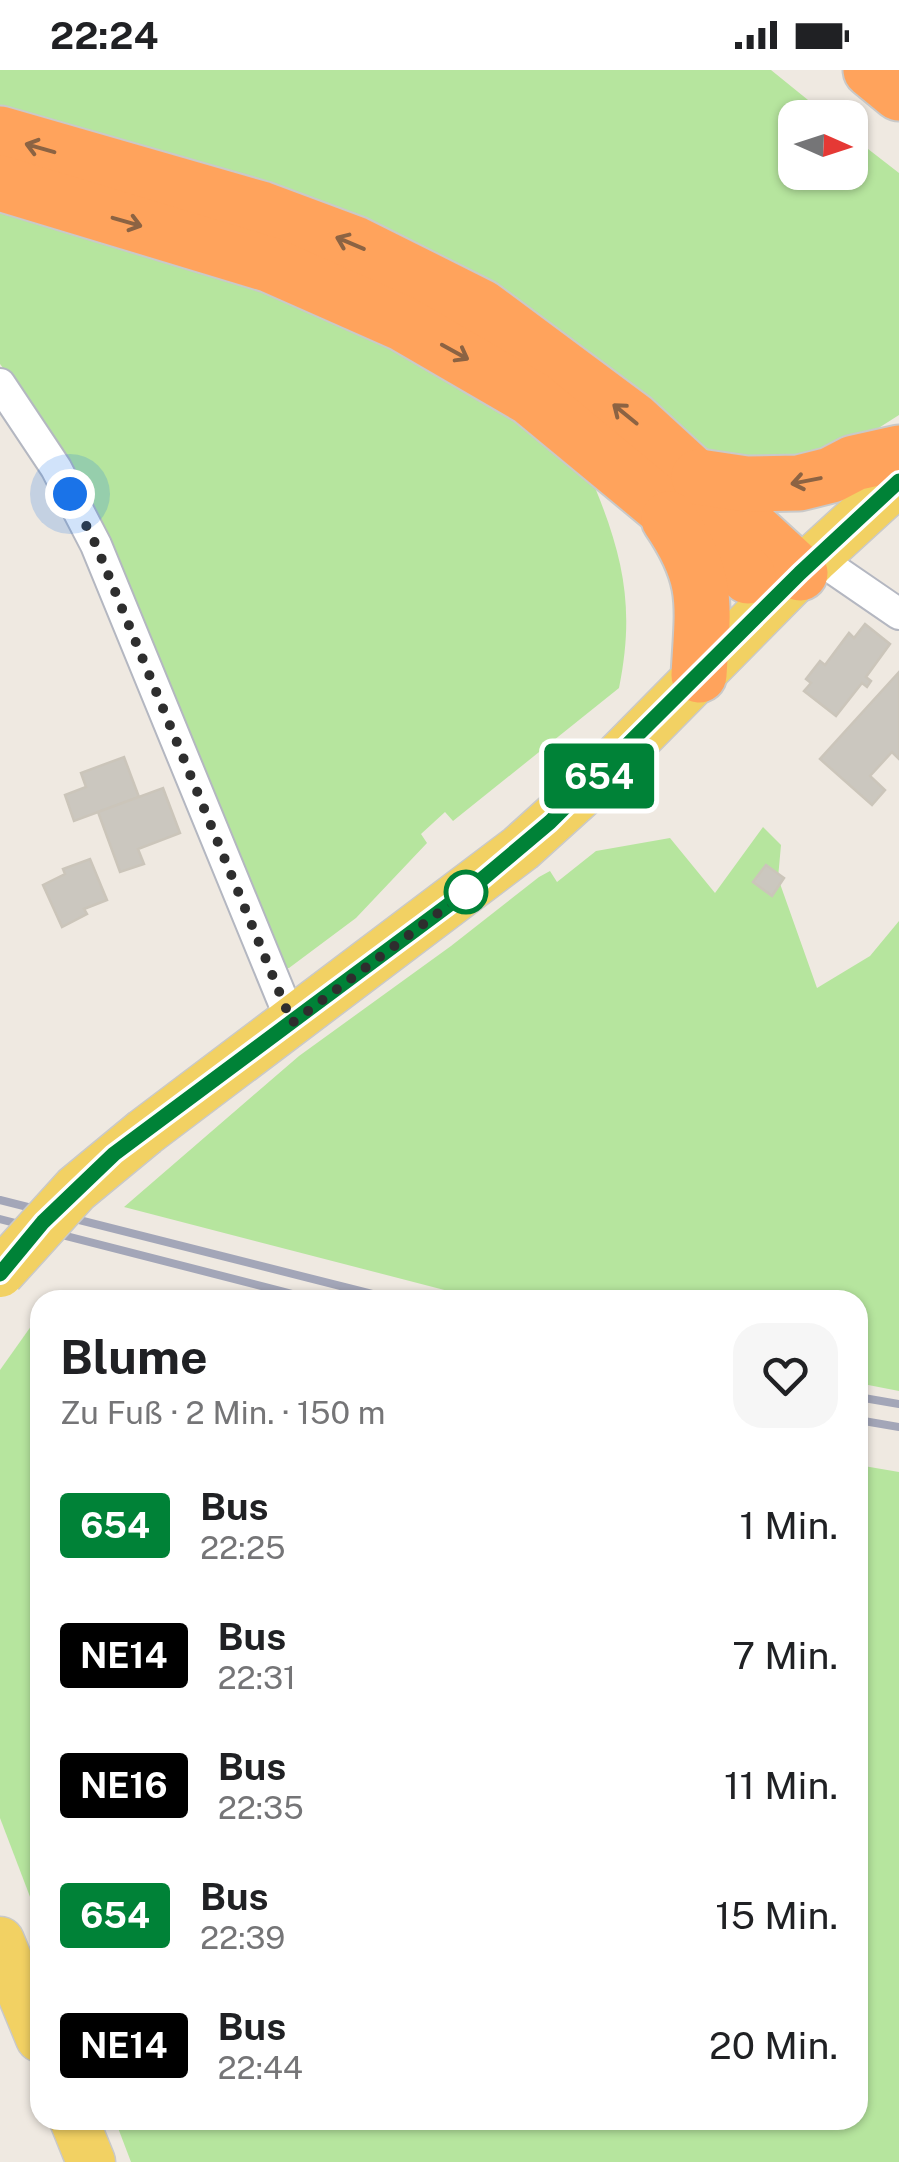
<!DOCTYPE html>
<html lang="de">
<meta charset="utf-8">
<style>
body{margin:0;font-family:"Public Sans",sans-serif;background:#f6f6f6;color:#202124;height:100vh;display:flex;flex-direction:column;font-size:38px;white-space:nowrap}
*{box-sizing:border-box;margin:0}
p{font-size:32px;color:#757577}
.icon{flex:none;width:55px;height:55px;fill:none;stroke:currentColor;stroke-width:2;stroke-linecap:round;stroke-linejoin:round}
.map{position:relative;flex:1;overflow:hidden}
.sheet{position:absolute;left:30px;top:1220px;width:838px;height:840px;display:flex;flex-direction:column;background:#fff;border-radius:30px;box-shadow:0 2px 8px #0004}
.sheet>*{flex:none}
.badge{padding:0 20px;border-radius:8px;font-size:35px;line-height:65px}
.needle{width:65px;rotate:93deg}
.controls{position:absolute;left:778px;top:30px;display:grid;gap:20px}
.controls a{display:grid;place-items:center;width:90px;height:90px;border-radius:20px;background:#fff;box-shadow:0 2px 8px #0004;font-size:50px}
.you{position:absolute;width:50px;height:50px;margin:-25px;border:8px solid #fff;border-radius:50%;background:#1a73e8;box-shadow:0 0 0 15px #1a73e833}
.map>.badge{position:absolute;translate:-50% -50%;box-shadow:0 0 0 5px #fff}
.round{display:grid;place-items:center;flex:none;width:105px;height:105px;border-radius:30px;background:#f6f6f6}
.overview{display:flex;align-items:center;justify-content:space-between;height:170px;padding:0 30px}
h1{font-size:48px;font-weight:700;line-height:75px}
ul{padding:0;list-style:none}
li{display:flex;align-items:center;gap:30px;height:130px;padding:0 30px}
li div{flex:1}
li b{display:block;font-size:38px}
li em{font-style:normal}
li .badge{min-width:110px;font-weight:700;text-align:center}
.status{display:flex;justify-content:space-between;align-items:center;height:70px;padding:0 50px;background:#fff;direction:ltr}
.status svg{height:28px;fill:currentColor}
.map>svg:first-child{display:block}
</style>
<div class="status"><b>22:24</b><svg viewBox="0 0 49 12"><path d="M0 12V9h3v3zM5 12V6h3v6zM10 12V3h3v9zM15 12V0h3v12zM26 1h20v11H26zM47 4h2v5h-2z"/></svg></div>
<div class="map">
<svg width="899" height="2092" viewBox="0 0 899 2092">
<rect width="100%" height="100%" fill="#efe9e1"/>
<g fill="#b6e59e">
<polygon points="0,0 771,0 829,47 795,48 795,102 850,102 850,65 899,103 899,345 833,387 723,391 0,46"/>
<path d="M 0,135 L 264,212 L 431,290 L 589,403 C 622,481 636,534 619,618 L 453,751 L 445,742 L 421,764 L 427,773 L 356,848 L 289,898 L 283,898 L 271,877 L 132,522 L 102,457 L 22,323 L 0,294 Z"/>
<polygon points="763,757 781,775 778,808 817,918 870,886 899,851 899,1321 858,1313 858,1230 483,1230 124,1137 299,986 451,876 539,807 550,801 557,812 596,781 670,768 715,823"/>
<polygon points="39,1245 40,1246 40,1853 0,1748 0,1300"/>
<polygon points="858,1395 899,1402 899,2092 131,2092 115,2050 858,2050"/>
</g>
<g fill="#cbc7bf" stroke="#cbc5ba" stroke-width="2.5">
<polygon points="865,554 890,574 866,607 871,611 867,617 862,613 836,646 804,621 811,613 806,609 820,591 825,595 849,563 854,568"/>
<polygon points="899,602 899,689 892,682 870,706 885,720 872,735 820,689"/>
<polygon points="124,687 139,727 74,751 65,725 86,717 81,703"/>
<polygon points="163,718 180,763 138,779 144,794 120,802 98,742"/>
<polygon points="90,789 107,830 84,839 87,844 62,857 43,815 65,804 63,799"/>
<polygon points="766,795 784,808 772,826 753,812"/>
</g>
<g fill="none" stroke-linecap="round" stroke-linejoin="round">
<defs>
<g id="minor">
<polyline points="0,314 56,398 96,475 292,953"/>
<polyline points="816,487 899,544"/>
</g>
<g id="primary">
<polyline points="145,1062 521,778 595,711 816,487 899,411"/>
<polyline points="0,1871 40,1968"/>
<polyline points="74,2050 91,2092"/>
</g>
<g id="motorway">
<polyline points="871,0 899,23"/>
<polyline points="0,64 261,139 355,174 481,237 633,350 800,503"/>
<polyline points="0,113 271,195 402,253 531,328 659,434 703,461 748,506"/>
<polyline points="699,407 746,414 799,413 831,405 854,393 899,383"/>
<path d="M 669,449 C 710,509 703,535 699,605"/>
</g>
</defs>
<use href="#minor" stroke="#b4b7c1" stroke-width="34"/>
<use href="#primary" stroke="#c9c9c9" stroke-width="51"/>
<use href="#motorway" stroke="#c9c9c9" stroke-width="59"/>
<use href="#minor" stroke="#fff" stroke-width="30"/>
<use href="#primary" stroke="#f2d163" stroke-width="48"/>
<use href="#motorway" stroke="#ffa35c" stroke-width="55"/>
<g stroke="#a3a6b8" stroke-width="8">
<polyline points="0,1130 396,1230"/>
<polyline points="0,1149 316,1230"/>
<polyline points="858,1327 899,1334"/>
<polyline points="858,1350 899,1357"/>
</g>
<defs>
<polyline id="primary-bridge" points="0,1203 76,1119 145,1062"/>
</defs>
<use href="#primary-bridge" stroke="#c9c9c9" stroke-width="51" stroke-linecap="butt"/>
<use href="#primary-bridge" stroke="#f2d163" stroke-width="48"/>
</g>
<defs><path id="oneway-shaft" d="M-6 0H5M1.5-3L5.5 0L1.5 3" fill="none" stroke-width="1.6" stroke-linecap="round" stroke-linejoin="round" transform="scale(2.5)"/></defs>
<g stroke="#8c6343">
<use href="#oneway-shaft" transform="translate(40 78) rotate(-164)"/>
<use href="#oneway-shaft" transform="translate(127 152) rotate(16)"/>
<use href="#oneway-shaft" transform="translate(350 173) rotate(-157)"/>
<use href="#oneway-shaft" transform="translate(455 282) rotate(29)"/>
<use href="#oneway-shaft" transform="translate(625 344) rotate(-141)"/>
<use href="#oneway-shaft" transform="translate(806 411) rotate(169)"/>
</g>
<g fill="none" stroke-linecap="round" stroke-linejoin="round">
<defs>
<polyline id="line" points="0,1204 43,1152 114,1084 474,816 550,752 800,503 899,411"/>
</defs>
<use href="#line" stroke="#fff" stroke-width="22"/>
<use href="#line" stroke="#008237" stroke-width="15"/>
<polyline stroke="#2e2e2e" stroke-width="10" stroke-dasharray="0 18" points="70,424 96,475 292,953 474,816 466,822"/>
</g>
<circle fill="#fff" stroke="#008237" stroke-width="5" cx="466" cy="822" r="20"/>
</svg>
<div class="controls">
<a><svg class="needle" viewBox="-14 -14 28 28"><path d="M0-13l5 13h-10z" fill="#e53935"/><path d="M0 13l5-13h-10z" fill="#757577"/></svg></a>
</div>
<div class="you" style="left:70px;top:424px"></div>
<b class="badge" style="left:599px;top:706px;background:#008237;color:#fff">654</b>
<section class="sheet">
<div class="overview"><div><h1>Blume</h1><p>Zu Fuß · 2 Min. · 150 m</p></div><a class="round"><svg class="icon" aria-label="heart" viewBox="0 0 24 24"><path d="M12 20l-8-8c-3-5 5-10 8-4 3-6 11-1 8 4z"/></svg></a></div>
<ul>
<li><span class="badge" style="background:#008237;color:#fff">654</span><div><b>Bus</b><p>22:25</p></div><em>1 Min.</em></li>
<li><span class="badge" style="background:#000;color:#fff">NE14</span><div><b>Bus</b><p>22:31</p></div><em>7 Min.</em></li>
<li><span class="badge" style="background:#000;color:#fff">NE16</span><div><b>Bus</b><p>22:35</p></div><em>11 Min.</em></li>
<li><span class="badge" style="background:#008237;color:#fff">654</span><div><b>Bus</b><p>22:39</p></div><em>15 Min.</em></li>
<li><span class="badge" style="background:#000;color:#fff">NE14</span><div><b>Bus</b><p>22:44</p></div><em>20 Min.</em></li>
</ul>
</section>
</div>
